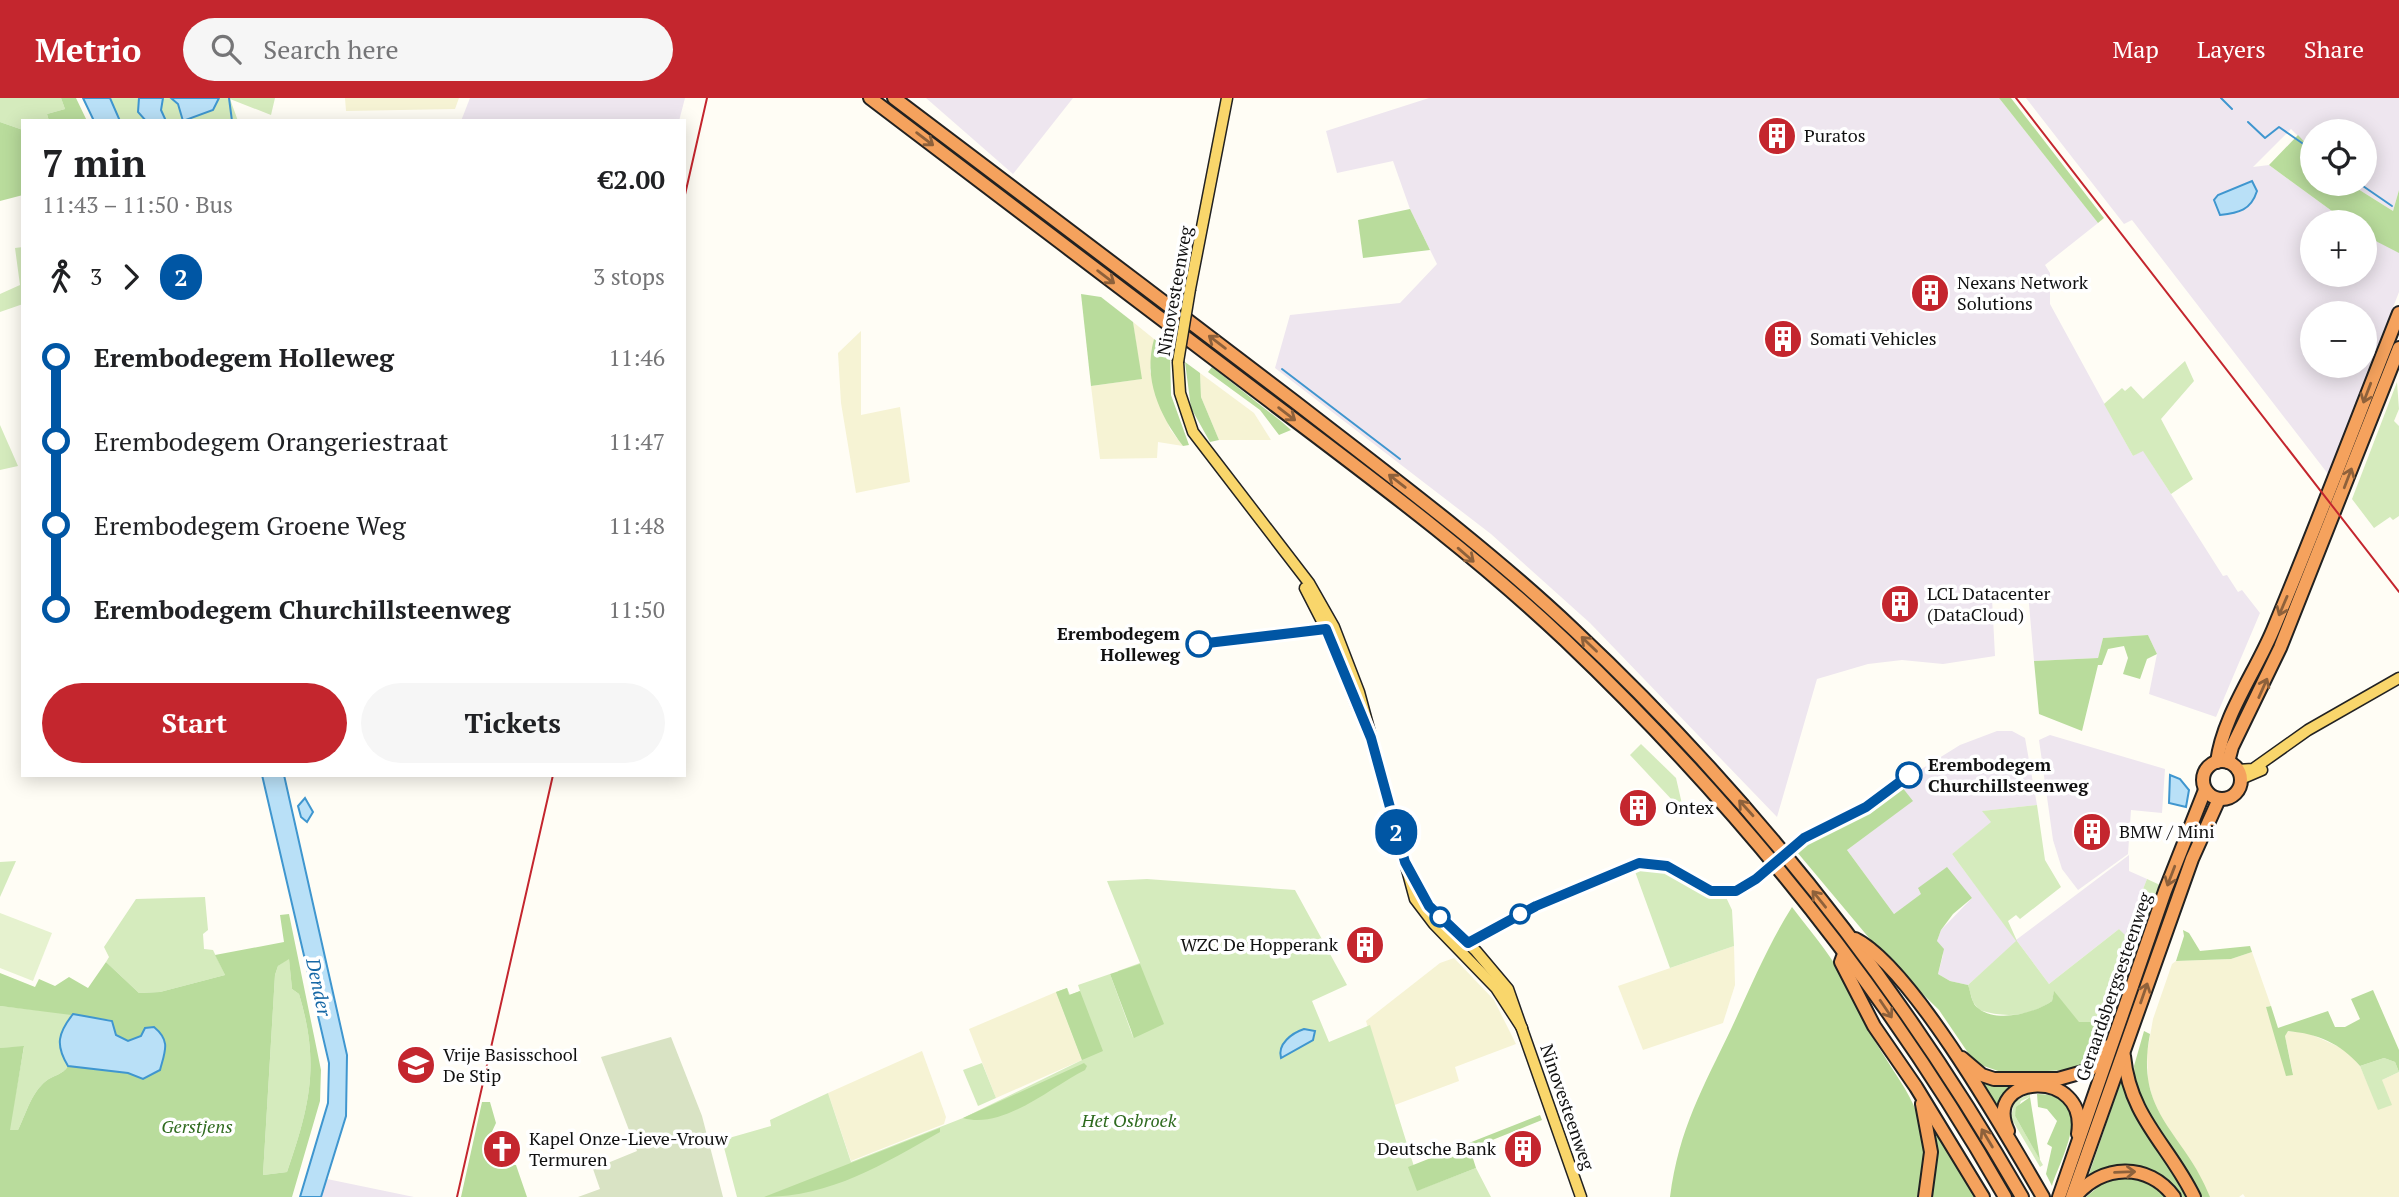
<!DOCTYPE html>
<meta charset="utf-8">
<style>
body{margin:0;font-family:"PT Serif",serif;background:#f6f6f6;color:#202124;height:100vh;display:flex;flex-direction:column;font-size:26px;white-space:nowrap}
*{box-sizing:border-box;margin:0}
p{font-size:23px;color:#757577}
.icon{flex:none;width:38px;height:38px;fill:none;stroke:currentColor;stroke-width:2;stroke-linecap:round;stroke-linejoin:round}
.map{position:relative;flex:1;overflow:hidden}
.side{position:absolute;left:21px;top:21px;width:665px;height:658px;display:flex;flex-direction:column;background:#fff;border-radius:0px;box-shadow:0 4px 18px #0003}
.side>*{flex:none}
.badge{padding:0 14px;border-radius:23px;font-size:24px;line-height:46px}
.tools{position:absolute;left:2300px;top:21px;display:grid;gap:14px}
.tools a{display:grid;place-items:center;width:77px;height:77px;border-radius:50%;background:#fff;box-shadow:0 4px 18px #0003;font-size:35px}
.map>.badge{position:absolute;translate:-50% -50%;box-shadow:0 0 0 4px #fff}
.legs{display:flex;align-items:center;gap:10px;height:77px;padding:0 21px;font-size:23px}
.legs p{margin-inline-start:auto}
.summary{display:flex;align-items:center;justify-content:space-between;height:119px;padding:0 21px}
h1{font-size:38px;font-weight:700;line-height:52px}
.cta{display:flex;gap:14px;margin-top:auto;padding:14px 21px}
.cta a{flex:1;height:80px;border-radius:42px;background:#c4262e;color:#fff;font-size:28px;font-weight:700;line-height:80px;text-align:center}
.cta a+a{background:#f6f6f6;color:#202124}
ul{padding:0 21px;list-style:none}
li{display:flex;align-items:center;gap:24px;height:84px;font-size:26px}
li i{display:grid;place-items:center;width:10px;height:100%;margin:0 9px;background:currentColor}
li i::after{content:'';width:18px;height:18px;margin:-9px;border:5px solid;border-radius:50%;background:#fff}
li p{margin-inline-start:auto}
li:first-child i{background:linear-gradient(#0000 50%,currentColor 0)}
li:last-child i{background:linear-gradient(currentColor 50%,#0000 0)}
header{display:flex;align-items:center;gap:42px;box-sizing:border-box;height:98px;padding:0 35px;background:#c4262e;color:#fff}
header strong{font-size:33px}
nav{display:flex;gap:38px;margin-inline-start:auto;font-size:24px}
.search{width:490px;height:63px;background:#f6f6f6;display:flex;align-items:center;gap:18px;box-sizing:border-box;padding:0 24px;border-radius:38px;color:#757577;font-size:26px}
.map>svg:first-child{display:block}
</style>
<header>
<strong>Metrio</strong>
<div class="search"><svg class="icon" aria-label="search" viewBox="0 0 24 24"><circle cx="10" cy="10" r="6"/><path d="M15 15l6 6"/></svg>Search here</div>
<nav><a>Map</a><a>Layers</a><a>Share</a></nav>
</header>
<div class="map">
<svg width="2399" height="1099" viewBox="0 0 2399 1099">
<rect width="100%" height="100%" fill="#fffdf5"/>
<g fill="#eee6ef" fill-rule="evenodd">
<polygon points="470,0 685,0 679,23 461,23"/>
<polygon points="926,0 1073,0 1013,76"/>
<polygon points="1429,0 1999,0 2098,125 2045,167 2050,175 2050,206 2133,358 2143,352 2223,478 2227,477 2238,494 2242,492 2260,515 2216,619 2149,596 2157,556 2148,537 2103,540 2098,560 2034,563 2028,495 1992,500 1995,558 1943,566 1902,562 1868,566 1817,581 1777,719 1590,525 1491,436 1275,270 1290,217 1400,205 1437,166 1410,111 1393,63 1337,75 1326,33"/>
<path d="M 2026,0 L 2399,0 L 2399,92 L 2393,113 L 2350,86 L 2364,86 L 2364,33 L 2312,33 L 2312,52 L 2291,31 L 2253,69 L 2269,67 L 2347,124 L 2312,124 L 2312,177 L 2364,177 L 2364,137 L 2399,152 L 2399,194 L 2328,376 L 2132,122 L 2124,126 ZM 2312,215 L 2364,215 L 2364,268 L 2312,268 Z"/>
<polygon points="1997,633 2012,633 2025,640 2037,707 1983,713 1992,724 1952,756 2016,842 2129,757 2129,773 2147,781 2125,838 2119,831 2049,886 2017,843 1968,887 1950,883 1938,876 1943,857 1937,843 1941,832 1972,800 1918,791 1922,796 1894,816 1847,752 1912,703 1899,685 1960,647"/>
<polygon points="2050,637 2165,671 2162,715 2131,712 2128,756 2078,792 2062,771 2053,742 2039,642"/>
<polygon points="327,1081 414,1099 321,1099"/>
</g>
<g fill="#f6f3d4">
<polygon points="345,0 459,0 455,11 346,13"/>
<polygon points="1133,224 1154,241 1150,273 1170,331 1183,348 1158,344 1157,360 1100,361 1091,288 1141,281"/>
<polygon points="861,233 861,317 900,309 910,384 856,395 841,305 838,255"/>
<polygon points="1200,275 1254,315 1271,342 1219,342 1201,299"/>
<polygon points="1734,848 1735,887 1723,925 1643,952 1618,888"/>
<polygon points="2252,854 2271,908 2266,909 2293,976 2285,938 2287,933 2308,935 2346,952 2360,968 2379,1012 2382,982 2399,974 2399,1099 2245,1099 2243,1096 2239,1099 2210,1099 2156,1012 2148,983 2147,955 2153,921 2172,866 2176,863 2231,861"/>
<polygon points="1454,860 1494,902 1516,946 1455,969 1459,983 1392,1008 1366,923 1440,865"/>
<polygon points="1056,894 1082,962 996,1000 969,931"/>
<polygon points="922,953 946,1019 944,1026 851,1063 828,995"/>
</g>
<g fill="#d5ebbd">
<polygon points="0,0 61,0 65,11 47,16 49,23 23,23 23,32 0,24"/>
<polygon points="110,0 275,0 271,17 230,1 238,23 120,23"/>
<polygon points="23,149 23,206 0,214 0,196 20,187 15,150"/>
<polygon points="2185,263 2194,283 2161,321 2193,381 2171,396 2143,353 2133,358 2104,306 2122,290 2125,293 2131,288 2143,301"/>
<polygon points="2397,284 2399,311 2394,323 2399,328 2399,418 2393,422 2390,419 2374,430 2352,401"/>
<polygon points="0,327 18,368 0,372"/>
<polygon points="1641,646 1676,680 1682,706 1674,704 1630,657"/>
<path d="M 2037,707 L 2045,762 L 2061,789 L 2020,821 L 2016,817 L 2008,823 L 2017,843 L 2049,886 L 2119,831 L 2125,837 L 2147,781 L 2160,787 L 2110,924 L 2079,925 L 2054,894 L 2052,903 C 2029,919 2005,920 1979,912 L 1973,904 L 1968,887 L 2016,843 L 1952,756 L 1991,724 L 1982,713 Z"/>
<polygon points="16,763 0,799 0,764"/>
<path d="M 1648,764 C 1677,765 1695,792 1724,795 L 1732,812 L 1734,848 L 1670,870 L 1633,768 Z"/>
<polygon points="1147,781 1295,792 1347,887 1312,903 1329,944 1370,927 1421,1091 1476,1070 1491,1099 737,1099 722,1042 771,1028 770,1022 828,995 851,1064 963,1020 1082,962 1056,894 1067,890 1070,897 1080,893 1078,887 1110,876 1133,939 1118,873 1140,865 1107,783"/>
<polygon points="205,799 208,832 203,836 204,851 213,852 225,877 160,894 139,895 106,864 109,859 104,849 136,801"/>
<path d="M 289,860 L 292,891 L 299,896 C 320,966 310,1007 287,1074 L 263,1077 L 275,877 L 278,868 Z"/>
<path d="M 0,908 L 73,916 C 59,934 56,948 68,968 C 63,977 53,977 46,983 C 31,995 26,1016 18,1032 L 9,1032 L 24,949 L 0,950 Z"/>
<polygon points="2384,960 2395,964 2399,974 2382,982 2392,1007 2378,1012 2360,968"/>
<polygon points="982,965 996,1000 978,1008 963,972"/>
<polygon points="2030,995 2030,999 2021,1003 2015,1018 2043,1067 2040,1069 2011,1020 2014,1004"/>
</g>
<g fill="#b9dc9c" fill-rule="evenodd">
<polygon points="61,0 76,0 87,23 49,23 47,16 65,11"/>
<polygon points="1999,0 2011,0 2104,120 2098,125"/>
<polygon points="0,24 23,32 23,97 0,103"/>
<polygon points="2298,37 2312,52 2312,86 2350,86 2393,113 2399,92 2399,155 2364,137 2364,124 2347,124 2269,67"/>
<polygon points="1410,111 1430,152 1363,160 1358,122"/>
<polygon points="1081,196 1101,199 1133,224 1142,281 1091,288"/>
<path d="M 1154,241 L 1170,253 L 1171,297 L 1189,347 L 1183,348 C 1159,316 1143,281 1154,241 Z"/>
<polygon points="1185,264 1200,275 1201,299 1219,342 1210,344 1191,310"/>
<polygon points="1212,269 1282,324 1291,332 1279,337 1260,312 1208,274"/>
<polygon points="2148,537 2157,556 2147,561 2140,581 2123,576 2128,560 2124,548 2108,551 2102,567 2098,567 2082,633 2039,616 2034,563 2098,560 2103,540"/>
<path d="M 1902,689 L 1913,703 L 1847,752 L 1894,816 L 1921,796 L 1918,790 L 1947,769 L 1972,800 L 1953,816 L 1941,832 L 1937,843 L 1944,851 L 1938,876 L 1950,883 L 1968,887 C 1971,894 1971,906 1979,911 C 1998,925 2035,915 2052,903 L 2054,893 L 2079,924 L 2110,924 L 2091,962 L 2069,972 L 2004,975 L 1975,965 L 1939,912 L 1885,859 L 1797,754 L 1812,743 L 1864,716 Z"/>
<path d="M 1792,809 C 1806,828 1822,846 1834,865 C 1847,884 1855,906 1866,927 C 1900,992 1941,1016 1917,1099 L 1670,1099 C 1679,1030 1703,990 1732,929 C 1751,888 1768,847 1792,809 Z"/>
<path d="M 289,816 L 321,972 L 320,1003 L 292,1099 L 0,1099 L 0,950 L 24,948 L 10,1032 L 18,1032 C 26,1016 31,995 46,983 C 53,977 63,977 68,968 L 128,975 L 143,981 L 141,938 L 128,943 L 116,937 L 111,922 L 0,908 L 0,875 L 35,889 L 39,881 L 55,888 L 69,879 L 88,890 L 106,864 L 139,895 L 160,894 L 225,877 L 215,857 L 284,844 L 280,817 ZM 289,861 L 292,891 L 299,896 C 320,966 310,1007 287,1074 L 263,1077 L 275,877 L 278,868 Z"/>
<polygon points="2183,832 2189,835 2200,853 2250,848 2252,854 2231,861 2176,863 2184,838"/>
<polygon points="1140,866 1164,926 1134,940 1110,876"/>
<polygon points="1067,890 1069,897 1080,893 1103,953 1082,962 1056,894"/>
<path d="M 2373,892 L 2399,952 L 2399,974 L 2395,964 L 2384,960 L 2360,968 C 2340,945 2318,936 2288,933 L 2285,938 L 2293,977 L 2286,978 L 2266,909 L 2271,908 L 2278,930 L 2328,913 L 2335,929 L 2345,929 L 2360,921 L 2351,901 Z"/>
<path d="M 2144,933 L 2150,936 C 2134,1017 2185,1034 2210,1099 L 2202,1099 L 2136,994 L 2134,968 Z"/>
<path d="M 1084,965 L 1087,968 L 1085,972 C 1051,989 1003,1032 963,1020 Z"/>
<polygon points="2123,977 2135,1015 2190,1099 2180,1099 2156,1076 2087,1082"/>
<polygon points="1977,980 2018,987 1999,1015"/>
<path d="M 2037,996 C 2100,996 2060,1061 2052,1088 L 2046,1076 L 2052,1049 L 2047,1046 L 2057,1023 L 2047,1011 L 2038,1009 Z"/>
<polygon points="2030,999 2040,1062 2015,1018 2016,1009"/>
<polygon points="482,1004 490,1004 496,1025 483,1053 486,1061 496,1066 516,1067 527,1099 461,1099"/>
<polygon points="1540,1017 1542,1022 1470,1051 1476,1070 1417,1093 1408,1069"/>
<polygon points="1931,1020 1978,1099 1929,1099 1936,1064"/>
<path d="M 940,1030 L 940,1034 C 883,1066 831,1099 764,1099 Z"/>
<polygon points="2128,1079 2154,1087 2166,1099 2086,1099 2103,1085"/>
</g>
<polygon fill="#d9e3c4" points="671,939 702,1018 723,1099 578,1099 600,1091 593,1071 637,1053 601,959"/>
<polygon fill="#e6f2cf" points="0,815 52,835 33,883 0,870"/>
<g fill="#b9e0f7" stroke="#3f96cf" stroke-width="2">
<polygon points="83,0 110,0 120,23 94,23"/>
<polygon points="139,0 163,0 161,12 166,23 146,23 138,14"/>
<polygon points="171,0 219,0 213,12 183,23 178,6"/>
<path d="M 2252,83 L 2257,93 C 2251,112 2239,115 2220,117 L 2214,102 L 2218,97 Z"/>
<polygon points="262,677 284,677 347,957 346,1018 321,1099 300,1099 328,1005 329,965"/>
<polygon points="2170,677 2180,681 2189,692 2186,709 2169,705"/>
<polygon points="305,700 313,714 307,724 301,719 298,708"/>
<path d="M 73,916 L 112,923 L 116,937 L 128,943 L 141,938 L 145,930 L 154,929 C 171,943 165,953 160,972 L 143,981 L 128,975 L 68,968 C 55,947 58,935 73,916 Z"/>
<path d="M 1304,931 L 1315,933 L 1313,942 L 1281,960 C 1277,946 1292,935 1304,931 Z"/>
</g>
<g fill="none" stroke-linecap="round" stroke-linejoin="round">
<g stroke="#3f96cf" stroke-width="2">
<polyline points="229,0 232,23"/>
<polyline points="2221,0 2232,11"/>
<polyline points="202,23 209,23"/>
<polyline points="2248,24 2265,40 2279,29 2312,52"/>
<polyline points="2360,86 2392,108"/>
<polyline points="1282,271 1400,361"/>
</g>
<defs>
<g id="major">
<polyline points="1190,191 1227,0"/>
<polyline points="1178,264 1180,295 1193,334 1309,485 1334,529 1359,594 1415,801 1434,826 1496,890 1522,930"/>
<polyline points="1305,490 1326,531 1358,611"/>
<polyline points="2237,672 2253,671 2308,632 2399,580"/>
<polyline points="2241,681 2262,672"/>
<polyline points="1413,781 1429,808 1476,853 1508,891 1581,1099"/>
</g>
<g id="highway">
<path d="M 870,0 C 1000,98 1129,197 1259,295 C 1363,374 1470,452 1565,542 C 1736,705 1888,893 2005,1099"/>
<path d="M 894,0 C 1027,101 1162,202 1295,304 C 1389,377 1486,449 1573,531 C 1750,697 1901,889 2022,1099"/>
<circle cx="2222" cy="682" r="19"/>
<path d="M 2217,664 C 2223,618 2255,575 2273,532 C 2317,427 2357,321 2399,215"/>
<polyline points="2228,664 2232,649 2280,550 2399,250"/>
<path d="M 1855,841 C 1912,869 2008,1039 2043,1099"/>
<polyline points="1844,856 1841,864 1874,928 1916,989 1983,1099"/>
<path d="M 2124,958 C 2130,1020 2169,1047 2194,1099"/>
<polyline points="1962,960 1982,977 1994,981 2058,981 2090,972 2109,948"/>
<polyline points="1922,1006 1931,1054 1925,1099"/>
<path d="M 2008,1033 C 1981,975 2089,969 2078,1036"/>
<polyline points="2059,1099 2165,793 2205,692"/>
<polyline points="2072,1099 2192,761 2219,701"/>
<path d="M 2075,1099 C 2101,1066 2149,1064 2174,1099"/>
</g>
</defs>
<use href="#major" stroke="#222" stroke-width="13"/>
<use href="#highway" stroke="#222" stroke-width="16"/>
<use href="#major" stroke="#f9d66b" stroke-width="10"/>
<use href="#highway" stroke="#f5a25d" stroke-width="12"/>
<g stroke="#c4262e" stroke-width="2">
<polyline points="2016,0 2399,494"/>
<polyline points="684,101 707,0"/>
<polyline points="457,1099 553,677"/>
</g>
<defs>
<polyline id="major-bridge" points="1178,264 1190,191"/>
</defs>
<use href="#major-bridge" stroke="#222" stroke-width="13" stroke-linecap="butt"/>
<use href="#major-bridge" stroke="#f9d66b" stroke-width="10"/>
</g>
<defs><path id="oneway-shaft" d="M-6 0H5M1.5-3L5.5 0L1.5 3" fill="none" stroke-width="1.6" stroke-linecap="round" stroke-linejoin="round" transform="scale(1.75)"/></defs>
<g stroke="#8e613b">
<use href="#oneway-shaft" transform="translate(925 41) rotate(37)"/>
<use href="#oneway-shaft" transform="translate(1106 179) rotate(37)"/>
<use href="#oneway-shaft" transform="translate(1217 244) rotate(-143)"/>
<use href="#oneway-shaft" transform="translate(2367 295) rotate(111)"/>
<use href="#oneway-shaft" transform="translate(1287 316) rotate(37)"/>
<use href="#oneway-shaft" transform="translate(2348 380) rotate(-69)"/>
<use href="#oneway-shaft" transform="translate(1397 383) rotate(-142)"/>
<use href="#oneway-shaft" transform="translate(1466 457) rotate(41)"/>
<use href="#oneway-shaft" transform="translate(2283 508) rotate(113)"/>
<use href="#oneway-shaft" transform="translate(1589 546) rotate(-136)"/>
<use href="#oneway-shaft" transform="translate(2263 590) rotate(-66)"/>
<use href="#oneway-shaft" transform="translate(1746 710) rotate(-132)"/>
<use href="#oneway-shaft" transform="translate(2171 778) rotate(111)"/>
<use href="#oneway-shaft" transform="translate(1819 801) rotate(-129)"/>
<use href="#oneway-shaft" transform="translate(2144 895) rotate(-71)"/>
<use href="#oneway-shaft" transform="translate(1886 911) rotate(56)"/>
<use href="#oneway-shaft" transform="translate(1987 1040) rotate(-121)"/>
<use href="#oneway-shaft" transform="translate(2125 1074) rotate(-2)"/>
</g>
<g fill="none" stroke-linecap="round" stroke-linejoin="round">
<defs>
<polyline id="line-1" points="1199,546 1326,531 1371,640 1405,764 1429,808 1468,845 1536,808 1639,765 1667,768 1711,793 1736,793 1756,781 1804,740 1866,709 1909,677"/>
</defs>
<use href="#line-1" stroke="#fff" stroke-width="16"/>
<use href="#line-1" stroke="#0056a4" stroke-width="10"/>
</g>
<defs>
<symbol id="building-disc" viewBox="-11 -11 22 22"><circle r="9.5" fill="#c4262e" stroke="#fff"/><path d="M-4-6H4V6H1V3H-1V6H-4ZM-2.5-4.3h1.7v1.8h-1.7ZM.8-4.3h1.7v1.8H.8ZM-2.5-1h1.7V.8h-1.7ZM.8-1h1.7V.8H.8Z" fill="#fff"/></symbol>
<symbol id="school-disc" viewBox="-11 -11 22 22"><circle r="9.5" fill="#c4262e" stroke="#fff"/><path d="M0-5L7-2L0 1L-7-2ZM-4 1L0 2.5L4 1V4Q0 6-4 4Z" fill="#fff"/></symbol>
<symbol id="church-disc" viewBox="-11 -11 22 22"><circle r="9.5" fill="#c4262e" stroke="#fff"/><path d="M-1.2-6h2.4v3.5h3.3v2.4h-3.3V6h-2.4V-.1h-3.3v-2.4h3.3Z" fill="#fff"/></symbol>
</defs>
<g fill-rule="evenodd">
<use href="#building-disc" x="1755" y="16" width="44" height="44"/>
<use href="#building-disc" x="1908" y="173" width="44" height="44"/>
<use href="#building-disc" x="1761" y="219" width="44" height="44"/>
<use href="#building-disc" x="1878" y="484" width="44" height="44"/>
<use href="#building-disc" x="1616" y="688" width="44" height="44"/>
<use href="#building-disc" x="2070" y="712" width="44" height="44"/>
<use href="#building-disc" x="1343" y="825" width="44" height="44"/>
<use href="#school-disc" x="394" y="945" width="44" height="44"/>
<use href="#church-disc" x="480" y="1029" width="44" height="44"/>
<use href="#building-disc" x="1501" y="1029" width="44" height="44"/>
</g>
<g fill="#fff" stroke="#0056a4" stroke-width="3.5">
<circle cx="1199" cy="546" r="12"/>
<circle cx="1909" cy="677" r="12"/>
<circle cx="1520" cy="816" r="9"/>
<circle cx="1440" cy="819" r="9"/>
</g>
<g text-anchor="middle" stroke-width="7" stroke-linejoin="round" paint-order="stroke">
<g font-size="18" fill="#111" stroke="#fff" text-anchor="start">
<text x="1804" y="44">Puratos</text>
<text x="1957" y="191">Nexans Network<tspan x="1957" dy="21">Solutions</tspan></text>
<text x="1810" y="247">Somati Vehicles</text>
<text x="1927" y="502">LCL Datacenter<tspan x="1927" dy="21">(DataCloud)</tspan></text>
<text x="1665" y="716">Ontex</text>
<text x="2119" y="740">BMW / Mini</text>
<text x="1338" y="853" text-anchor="end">WZC De Hopperank</text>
<text x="443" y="963">Vrije Basisschool<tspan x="443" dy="21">De Stip</tspan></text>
<text x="529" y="1047">Kapel Onze-Lieve-Vrouw<tspan x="529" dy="21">Termuren</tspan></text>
<text x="1496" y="1057" text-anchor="end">Deutsche Bank</text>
</g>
<g font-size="18" fill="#111" stroke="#fff">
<text transform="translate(1175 193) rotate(-80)" y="6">Ninovesteenweg</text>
<text transform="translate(2114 889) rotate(-71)" y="6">Geraardsbergsesteenweg</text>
<text transform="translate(1567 1009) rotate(71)" y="6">Ninovesteenweg</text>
</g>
<g font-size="18" font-weight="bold" fill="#111" stroke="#fff" text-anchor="end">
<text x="1180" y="542">Erembodegem<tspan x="1180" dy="21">Holleweg</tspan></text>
<text x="1928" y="673" text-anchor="start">Erembodegem<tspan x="1928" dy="21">Churchillsteenweg</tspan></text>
</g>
<g font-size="18" font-style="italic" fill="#2f6b1f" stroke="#fff">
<text x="1129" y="1029">Het Osbroek</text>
<text x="197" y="1035">Gerstjens</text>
</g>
<g font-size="19" font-style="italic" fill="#1768a6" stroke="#fff">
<text transform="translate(319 889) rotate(78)" y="7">Dender</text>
</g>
</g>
</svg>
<div class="tools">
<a><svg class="icon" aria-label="locate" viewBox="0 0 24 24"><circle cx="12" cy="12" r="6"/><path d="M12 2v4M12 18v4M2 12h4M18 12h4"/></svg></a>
<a>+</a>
<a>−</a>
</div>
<b class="badge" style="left:1396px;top:734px;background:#0056a4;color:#fff">2</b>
<section class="side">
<div class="summary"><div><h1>7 min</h1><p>11:43 – 11:50 · Bus</p></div><b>€2.00</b></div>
<div class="legs"><svg class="icon" aria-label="walk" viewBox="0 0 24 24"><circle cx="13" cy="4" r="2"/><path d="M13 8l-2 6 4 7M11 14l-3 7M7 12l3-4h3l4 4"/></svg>3<svg class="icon" aria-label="forward" viewBox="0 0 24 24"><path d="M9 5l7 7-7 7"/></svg><b class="badge" style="background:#0056a4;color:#fff">2</b><p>3 stops</p></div>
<ul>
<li><i style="color:#0056a4"></i><b>Erembodegem Holleweg</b><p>11:46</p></li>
<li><i style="color:#0056a4"></i><span>Erembodegem Orangeriestraat</span><p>11:47</p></li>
<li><i style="color:#0056a4"></i><span>Erembodegem Groene Weg</span><p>11:48</p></li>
<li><i style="color:#0056a4"></i><b>Erembodegem Churchillsteenweg</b><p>11:50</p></li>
</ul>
<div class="cta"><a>Start</a><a>Tickets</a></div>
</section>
</div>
